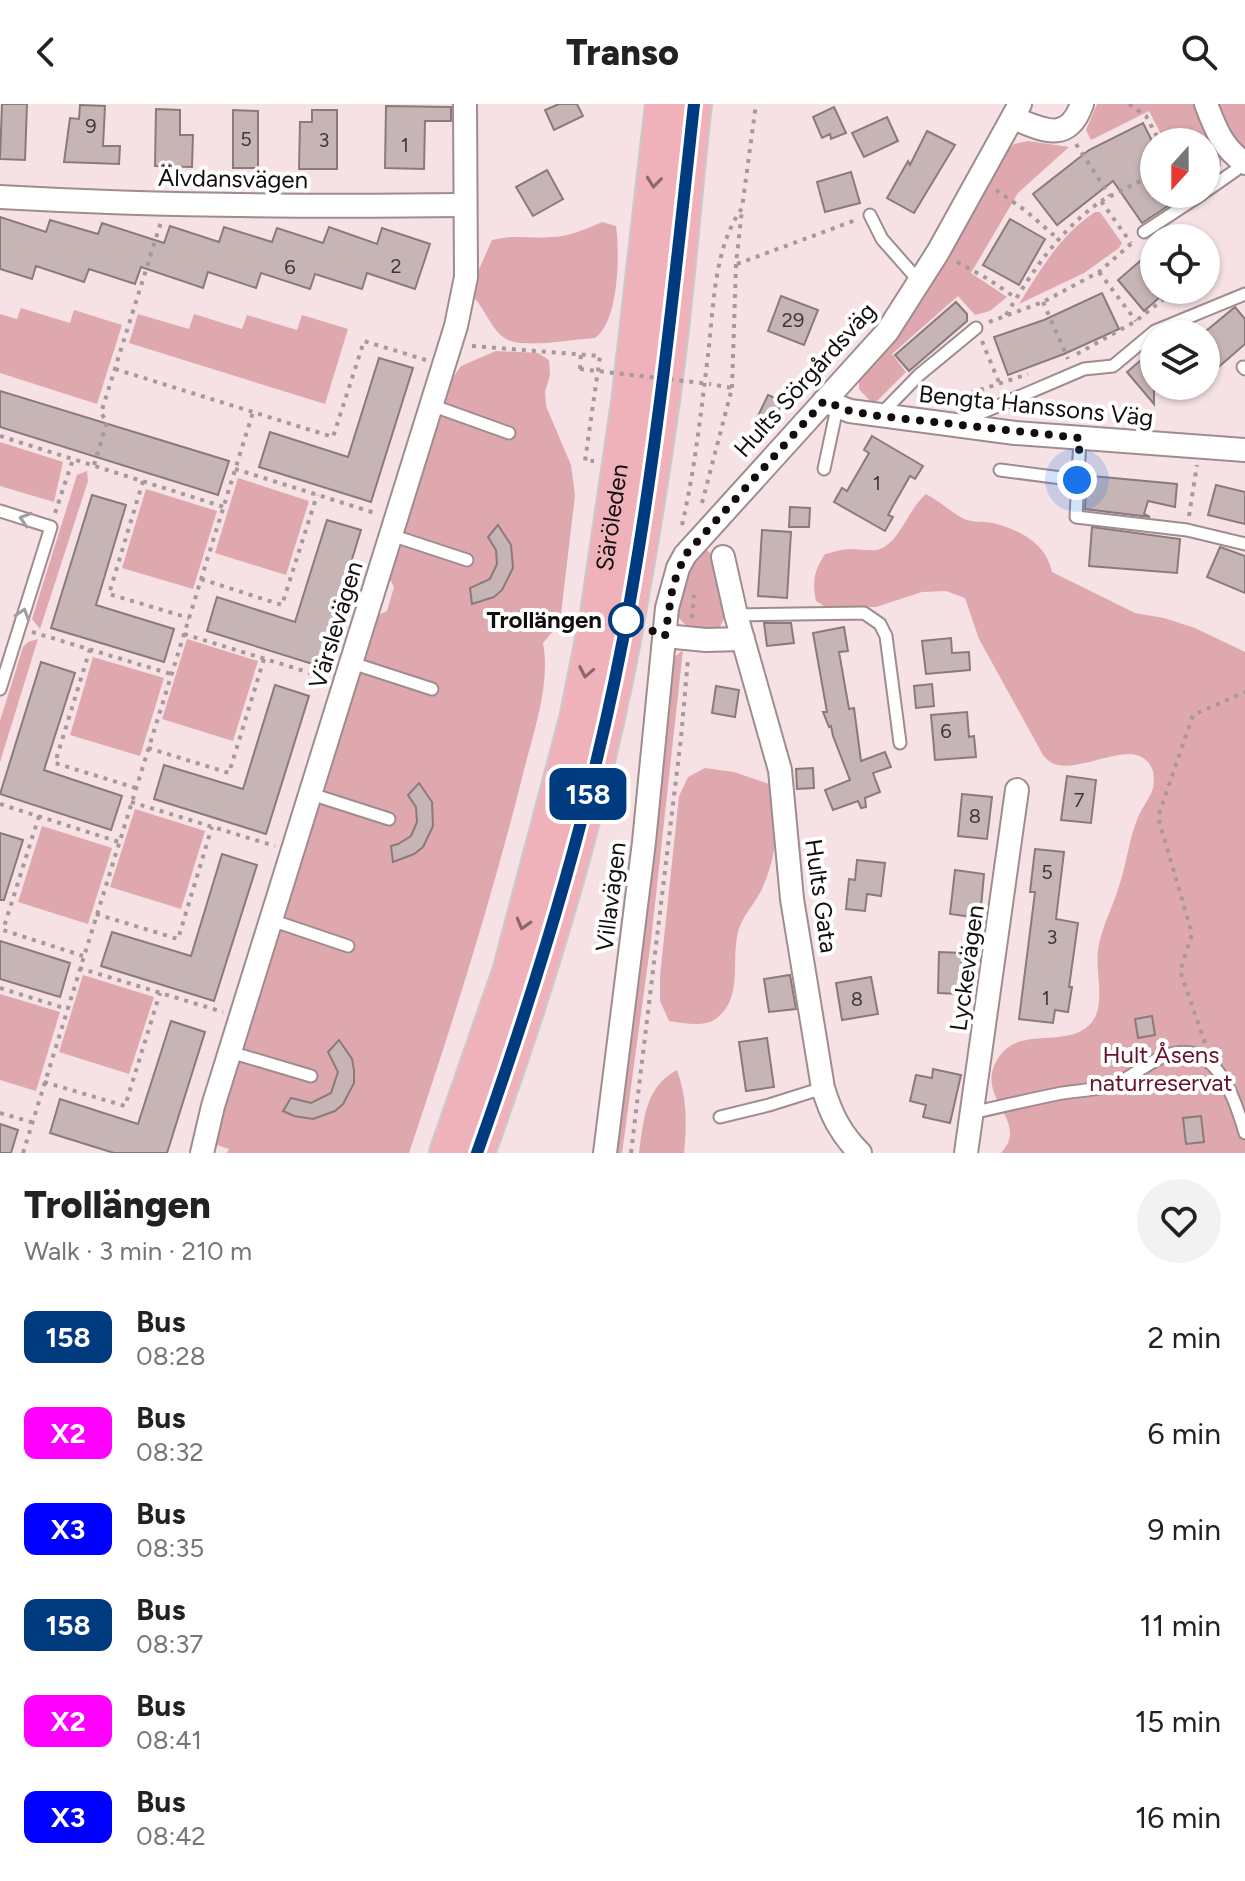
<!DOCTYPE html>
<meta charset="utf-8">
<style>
body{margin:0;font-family:Figtree,sans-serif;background:#f2f2f2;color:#222;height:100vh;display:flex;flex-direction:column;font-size:30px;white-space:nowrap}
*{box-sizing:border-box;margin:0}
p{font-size:26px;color:#767676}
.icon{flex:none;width:44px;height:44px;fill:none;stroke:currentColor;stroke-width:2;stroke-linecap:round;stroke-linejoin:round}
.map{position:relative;height:1049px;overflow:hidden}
.sheet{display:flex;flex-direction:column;background:#fff;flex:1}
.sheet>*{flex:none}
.badge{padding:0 16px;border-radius:12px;font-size:28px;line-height:52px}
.needle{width:52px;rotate:201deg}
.buttons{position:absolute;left:1140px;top:24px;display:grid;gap:16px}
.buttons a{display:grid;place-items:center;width:80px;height:80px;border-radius:50%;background:#fff;box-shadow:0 2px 6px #0004;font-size:40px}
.you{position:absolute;width:40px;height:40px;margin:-20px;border:6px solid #fff;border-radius:50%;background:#1a73e8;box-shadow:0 0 0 12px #1a73e833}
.map>.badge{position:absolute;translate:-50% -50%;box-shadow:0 0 0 4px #fff}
.round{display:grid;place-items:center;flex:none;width:84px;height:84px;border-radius:42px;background:#f2f2f2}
.head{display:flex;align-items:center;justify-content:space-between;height:136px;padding:0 24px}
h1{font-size:38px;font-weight:800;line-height:60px}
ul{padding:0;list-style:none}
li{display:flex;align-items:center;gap:24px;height:96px;padding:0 24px}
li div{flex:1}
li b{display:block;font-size:30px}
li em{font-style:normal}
li .badge{min-width:88px;font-weight:700;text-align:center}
header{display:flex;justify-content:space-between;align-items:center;height:104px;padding:0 24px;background:#fff;font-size:36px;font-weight:800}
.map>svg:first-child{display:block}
</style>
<header><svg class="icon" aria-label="back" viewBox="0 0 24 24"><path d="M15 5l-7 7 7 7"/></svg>Transo<svg class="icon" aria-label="search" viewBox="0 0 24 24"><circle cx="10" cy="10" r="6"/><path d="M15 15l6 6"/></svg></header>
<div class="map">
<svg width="1245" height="1049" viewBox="0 0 1245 1049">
<rect width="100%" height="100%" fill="#f6e2e4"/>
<g fill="#dea8ae">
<polygon points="1097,0 1195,0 1221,55 1221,62 1206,74 1206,38 1165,38 1149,7 1091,36 1086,26"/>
<polygon points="1218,0 1245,0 1245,49 1232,35"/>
<polygon points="1028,37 1069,43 1018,89 971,169 1007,193 990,207 975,211 958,192 892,250 906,268 877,297 870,297 859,285 859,276 863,268 1004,50 1014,40"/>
<path d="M 1095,108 L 1100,108 L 1122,139 L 1119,144 L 1084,169 L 1019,200 C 1041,165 1060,131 1095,108 Z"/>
<path d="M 602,118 L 616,122 C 620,150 619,217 595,234 C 574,235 523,245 506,235 C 492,227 486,207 475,195 L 477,170 L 492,136 C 518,130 527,135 551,133 C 568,133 586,125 602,118 Z"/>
<polygon points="21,204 70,219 74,206 122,221 97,300 0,269 0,210 17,215"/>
<polygon points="138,210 189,225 194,210 242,225 247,211 297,226 302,211 348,225 325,300 129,239"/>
<path d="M 496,247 L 538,249 L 549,256 L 550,271 L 545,288 L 546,302 L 571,361 L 575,391 L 561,510 L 554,526 L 543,539 C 551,581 533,629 523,670 C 491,798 451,924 409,1049 L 227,1049 L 229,1045 L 214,1040 L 376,512 L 387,507 L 394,483 L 387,470 L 451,276 L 461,262 Z"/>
<polygon points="0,338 63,358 54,398 0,382"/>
<polygon points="87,367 88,377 40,525 32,515 77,371"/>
<polygon points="238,374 309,397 286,471 215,449"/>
<polygon points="146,385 217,407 193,485 122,464"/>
<path d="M 926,390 C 939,397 950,407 962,414 C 971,419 983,417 993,419 C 1020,426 1046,439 1052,468 L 1135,509 L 1164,514 L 1195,524 L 1245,548 L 1245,1049 L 1001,1049 C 1033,1015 967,992 1002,949 C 1023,923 1071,945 1092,918 C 1106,900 1095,867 1098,846 C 1101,824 1113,803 1119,782 C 1127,759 1129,733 1139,711 C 1143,702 1150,694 1153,684 C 1154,676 1155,668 1150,661 C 1133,632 1078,672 1052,659 C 1048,657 1046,654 1043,651 L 979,535 L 965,494 L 946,487 L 922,488 L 876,503 L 824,502 L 816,497 C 812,478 814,467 825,450 C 834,448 842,445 851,445 C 859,445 868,447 876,446 C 899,442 907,406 926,390 Z"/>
<path d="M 706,445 L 713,452 L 727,508 L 720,523 C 702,530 684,527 676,508 L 684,467 Z"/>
<polygon points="38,535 0,658 0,617 23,543 28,538"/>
<polygon points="187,535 258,557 233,637 162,615"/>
<polygon points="683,546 651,836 622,1049 613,1049 672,555"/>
<polygon points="93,553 164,574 140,652 70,631"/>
<path d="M 705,664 L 734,668 L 775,682 C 781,714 776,755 762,785 C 754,802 740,813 737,833 C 732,860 742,894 717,914 C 704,924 684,919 669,917 L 660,897 L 660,872 L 679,692 L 688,673 Z"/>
<polygon points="135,705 205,727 181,805 110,783"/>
<polygon points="42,722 112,744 88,820 18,798"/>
<polygon points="83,871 154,893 129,970 59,948"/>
<polygon points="0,890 60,908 36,987 0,976"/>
<path d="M 677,966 C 687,993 687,1020 684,1049 L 639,1049 C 644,1015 645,983 677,966 Z"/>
</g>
<g fill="#c7b5b6" stroke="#8b7a7b" stroke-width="2">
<polygon points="2,0 27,0 25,56 0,55"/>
<polygon points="559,0 577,0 583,12 554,26 545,6"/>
<polygon points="80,1 105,2 103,42 120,42 119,60 64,58 70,14 79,15"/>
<polygon points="386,2 451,3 451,17 425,17 424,65 385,64"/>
<polygon points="834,3 846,29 831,35 830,30 822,34 813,13"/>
<polygon points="156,5 180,6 180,31 193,31 192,63 155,62"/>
<polygon points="233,6 258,7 258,64 233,64"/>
<polygon points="312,6 337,6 337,65 299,65 300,18 312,18"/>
<polygon points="887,13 898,37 864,53 852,29"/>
<polygon points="1143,19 1154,41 1154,90 1186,90 1142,119 1113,77 1057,121 1033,90 1089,46"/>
<polygon points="927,27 955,41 914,109 887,94 908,57 910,61"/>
<polygon points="547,66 563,95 533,112 516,83"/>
<polygon points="851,68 860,99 825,108 817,78"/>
<polygon points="0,113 46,128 50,116 98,130 102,119 164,139 170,122 219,138 224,123 272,138 277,124 323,139 329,123 377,140 382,124 430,140 415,185 367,169 362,185 315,170 310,185 261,169 256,184 208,168 203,184 141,163 135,180 89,165 84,178 36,162 32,175 0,165"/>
<polygon points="1010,115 1045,135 1019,181 983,161"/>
<polygon points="1154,145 1154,186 1168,186 1144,207 1118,176"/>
<polygon points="1102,189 1119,225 1064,250 1008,271 994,233 1044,216"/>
<polygon points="781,192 818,206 804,241 768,227"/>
<polygon points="956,198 967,210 967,217 909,267 895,251"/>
<polygon points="1235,203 1245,215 1245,240 1206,274 1206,227"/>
<polygon points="1154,245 1154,300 1127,268"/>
<polygon points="379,254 413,264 371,398 259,363 270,328 348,353"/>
<polygon points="0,287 229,357 218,391 0,323"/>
<polygon points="768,291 782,297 772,323 756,316"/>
<polygon points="872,332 923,362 915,375 910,372 894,400 888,411 893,413 885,427 834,398 842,384 847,387 861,363 869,349 864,346"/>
<polygon points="1092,372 1177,380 1175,403 1148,397 1144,410 1150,413 1085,405 1086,387 1090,389"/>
<polygon points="1216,381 1245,388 1245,420 1208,411"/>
<polygon points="92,391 126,401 96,501 174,525 164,558 51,524"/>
<polygon points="790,403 810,404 809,423 789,423"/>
<polygon points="327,416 361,426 319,562 207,527 217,493 295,518"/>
<polygon points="498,421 511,441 513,464 502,486 494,493 472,500 470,484 490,475 497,460 496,446 488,433"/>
<polygon points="1092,423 1180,435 1177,469 1089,462"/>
<polygon points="762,426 791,428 787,494 758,492"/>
<polygon points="1220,443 1245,452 1245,489 1207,473"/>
<polygon points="764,519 791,519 794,539 767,542"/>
<polygon points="844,523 848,547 839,548 849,605 854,604 861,657 885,648 891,663 873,669 880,688 865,694 866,703 861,704 858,697 833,706 825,686 850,676 833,632 831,622 829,623 823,608 827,608 813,529"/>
<polygon points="951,534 952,549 969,548 970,566 926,570 922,537"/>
<polygon points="41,558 75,569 44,666 122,692 111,726 0,690"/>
<polygon points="932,580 934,602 916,604 914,582"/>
<polygon points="275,581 309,592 266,730 154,695 164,661 243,685"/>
<polygon points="716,582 739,586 735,613 712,609"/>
<polygon points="967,608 969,633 974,632 976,653 935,656 931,611"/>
<polygon points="813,664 814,684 797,685 796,665"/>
<polygon points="1067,672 1096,676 1091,719 1061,716"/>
<polygon points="419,679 432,698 433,722 423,743 414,750 393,758 391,742 398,740 411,732 417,718 416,703 408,691"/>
<polygon points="962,690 992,693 987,735 958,732"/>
<polygon points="0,729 23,736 4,796 0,796"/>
<polygon points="1035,745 1064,748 1056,815 1078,819 1069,883 1072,883 1068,908 1055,906 1053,919 1019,915 1035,788 1030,788"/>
<polygon points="222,750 257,761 214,897 101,862 112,828 191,852"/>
<polygon points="857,756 885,759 881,792 867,790 865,807 846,805 849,775 855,776"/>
<polygon points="955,766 984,770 980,814 950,810"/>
<polygon points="0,837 70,859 60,893 0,875"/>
<polygon points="939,848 962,849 961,890 938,889"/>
<polygon points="790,871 796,905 769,908 764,875"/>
<polygon points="871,873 878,910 842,916 836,879"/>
<polygon points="1152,912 1155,931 1138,934 1135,915"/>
<polygon points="171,917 205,928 167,1049 114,1049 50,1029 60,995 138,1020"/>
<polygon points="767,934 774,983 746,987 739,938"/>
<polygon points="339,936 352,955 354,966 354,979 343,1000 335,1007 313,1015 294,1012 283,1007 291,994 311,999 331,989 338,968 328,948"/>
<polygon points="933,965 961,971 950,1019 923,1013 926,1001 910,997 916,971 932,974"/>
<polygon points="1201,1012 1204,1038 1186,1040 1183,1014"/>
<polygon points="0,1020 18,1026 11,1049 0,1049"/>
</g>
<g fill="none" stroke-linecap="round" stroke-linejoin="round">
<defs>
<g id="service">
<polyline points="1206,87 1236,66 1241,57"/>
<polyline points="870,111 882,135 919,177"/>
<polyline points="1144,128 1202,90"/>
<polyline points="1243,263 1245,265"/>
<polyline points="431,301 509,329"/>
<polyline points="879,312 919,271 976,224"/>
<polyline points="960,318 1084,265 1113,262 1155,227 1245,190"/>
<polyline points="1080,334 1076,413 1187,426 1245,440"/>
<polyline points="824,365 837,304"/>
<polyline points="1000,366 1077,376"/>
<polyline points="0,407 51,423 0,585"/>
<polyline points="391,431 467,456"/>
<polyline points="736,511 864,509 880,520 886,532 900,639"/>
<polyline points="352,559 432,585"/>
<polyline points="311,690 389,715"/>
<polyline points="271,816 348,842"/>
<polyline points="230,948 311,972"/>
<path d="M 972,1009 C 1002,1002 1032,995 1062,989 C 1076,987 1091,986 1105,983 C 1125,979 1140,964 1158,955 C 1213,928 1233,989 1245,1029"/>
<polyline points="720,1013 769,1001 823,984"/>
</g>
<g id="minor">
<path d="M 1206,0 C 1215,24 1223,45 1245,59"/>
<path d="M 1013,14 C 1043,26 1068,40 1082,0"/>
<path d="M 0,93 C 155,102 309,103 464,101"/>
<polyline points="824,297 850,307 1015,329 1245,346"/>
<path d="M 723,453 L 736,511 L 780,666 L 792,795 L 823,984 C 831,1010 840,1029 860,1049"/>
<polyline points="665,532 706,536 743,535"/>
<polyline points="202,1049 213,1002 456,222 466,173 465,0"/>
<polyline points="605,1049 644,738 667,504 678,464 685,451 887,228 938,148 1020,0"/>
<polyline points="966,1049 1017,686"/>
</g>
<g id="primary">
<path id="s1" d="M 447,1049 L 510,868 L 577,615 L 598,510 L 629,298 L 663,0"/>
<path d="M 477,1049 C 542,870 598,685 630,497 C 644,418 657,338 667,258 C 678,172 684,86 694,0"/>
</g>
</defs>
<use href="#service" stroke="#9e8c8e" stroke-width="15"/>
<use href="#minor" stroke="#9e8c8e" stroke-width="26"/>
<use href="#primary" stroke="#cbcaca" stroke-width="38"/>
<g stroke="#a7989a" stroke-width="4" stroke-dasharray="4 6" stroke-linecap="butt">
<polyline points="1129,0 1146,12 1160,38"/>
<polyline points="1076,40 1110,92"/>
<polyline points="996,86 1026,107 1057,134"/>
<polyline points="1101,97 1154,70"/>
<polyline points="957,158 988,175 1016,194"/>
<polyline points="737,160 856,116"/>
<polyline points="1099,168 1136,217"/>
<polyline points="1043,198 1068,255"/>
<path d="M 1006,211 C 1034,165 1057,129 1101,97 L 1131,139"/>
<polyline points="989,218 1043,198 1099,168 1133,138"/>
<polyline points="982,237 1000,281"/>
<polyline points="472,242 600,252 585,357 594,357"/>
<polyline points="1077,250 1136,217 1175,186"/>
<polyline points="115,265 333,333 364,237 426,256"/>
<polyline points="580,265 581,249"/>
<polyline points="928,283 937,293 944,298 1028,270"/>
<polyline points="732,284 736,160 742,106"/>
<polyline points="0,332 224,403"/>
<polyline points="94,361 107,318 101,309 161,118"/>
<polyline points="235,365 378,410"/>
<polyline points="143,377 109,490 189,514"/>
<polyline points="702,399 732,284 710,280"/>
<polyline points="55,409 73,355"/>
<polyline points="1189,412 1197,361"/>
<path d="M 682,421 C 695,365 701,308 708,251 C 714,202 713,146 742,104 L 756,0"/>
<polyline points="201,475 282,501 317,391"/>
<polyline points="692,514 694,491"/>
<polyline points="32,528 171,570"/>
<polyline points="184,530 327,574"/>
<polyline points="90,545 55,659 136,684"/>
<polyline points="148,644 229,669 264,555"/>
<polyline points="131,698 275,742"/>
<polyline points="0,700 119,738"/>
<polyline points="39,712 3,826 83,852"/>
<polyline points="96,810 178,835 212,723"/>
<polyline points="79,864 223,908"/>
<polyline points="0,884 67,905"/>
<polyline points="1205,939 1180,867 1192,830 1158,713 1193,611 1245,588"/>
<polyline points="44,978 125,1002 160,889"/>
<polyline points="0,1009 31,1018"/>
<polyline points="23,1049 253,308"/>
<polyline points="631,1049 681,634 688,555"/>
</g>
<use href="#service" stroke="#fff" stroke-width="11"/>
<use href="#minor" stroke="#fff" stroke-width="22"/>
<use href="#primary" stroke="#efb2bb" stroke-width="34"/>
<polyline stroke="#a7989a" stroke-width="4" stroke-dasharray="4 6" stroke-linecap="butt" points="580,265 710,280"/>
</g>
<defs><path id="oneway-chevron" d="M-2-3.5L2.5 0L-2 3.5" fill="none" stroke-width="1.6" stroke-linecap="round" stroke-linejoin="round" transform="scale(2)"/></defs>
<g stroke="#8c686d">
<use href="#oneway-chevron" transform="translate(654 78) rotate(96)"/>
<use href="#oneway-chevron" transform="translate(586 568) rotate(101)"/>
<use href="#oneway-chevron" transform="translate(523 820) rotate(106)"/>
</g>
<g stroke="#a19e9f">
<use href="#oneway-chevron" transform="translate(25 415) rotate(-163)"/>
<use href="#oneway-chevron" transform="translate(23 510) rotate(-73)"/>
</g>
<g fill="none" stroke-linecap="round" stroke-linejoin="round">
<defs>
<path id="line" d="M 477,1049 C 541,869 597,685 630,497 C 659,332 676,166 694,0"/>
</defs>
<use href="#line" stroke="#fff" stroke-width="18"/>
<use href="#line" stroke="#003b80" stroke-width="12"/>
<polyline stroke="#130d0e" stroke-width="8" stroke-dasharray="0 14.4" points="626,516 665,532 673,481 685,451 824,297 850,307 879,312 1080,334 1077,376"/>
</g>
<circle fill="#fff" stroke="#003b80" stroke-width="4" cx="626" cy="516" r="16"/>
<g text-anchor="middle" stroke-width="8" stroke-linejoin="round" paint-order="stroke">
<g font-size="20" fill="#403738">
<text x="91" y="29">9</text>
<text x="246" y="42">5</text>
<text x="324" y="43">3</text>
<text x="405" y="48">1</text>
<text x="396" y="169">2</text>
<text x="290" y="170">6</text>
<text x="793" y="223">29</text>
<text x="877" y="386">1</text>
<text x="946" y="634">6</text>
<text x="1079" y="703">7</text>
<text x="975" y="719">8</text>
<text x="1047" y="775">5</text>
<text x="1052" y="840">3</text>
<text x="1046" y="901">1</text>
<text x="857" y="902">8</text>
</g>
<g font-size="24" fill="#130d0e" stroke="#fff">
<text transform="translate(233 75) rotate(1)" y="8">Älvdansvägen</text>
<text transform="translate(805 276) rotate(-48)" y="8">Hults Sörgårdsväg</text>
<text transform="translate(1036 302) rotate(6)" y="8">Bengta Hanssons Väg</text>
<text dy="8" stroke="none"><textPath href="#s1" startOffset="658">Säröleden</textPath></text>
<text transform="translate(336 521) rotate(-73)" y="8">Värslevägen</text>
<text transform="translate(821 792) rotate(82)" y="8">Hults Gata</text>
<text transform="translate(611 793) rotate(-83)" y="8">Villavägen</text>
<text transform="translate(967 864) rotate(-82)" y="8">Lyckevägen</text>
</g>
<g font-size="24" font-weight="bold" fill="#130d0e" stroke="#fff" text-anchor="end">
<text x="602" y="524">Trollängen</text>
</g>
<g font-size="24" fill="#671228" stroke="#fff">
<text x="1161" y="959">Hult Åsens<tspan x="1161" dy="28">naturreservat</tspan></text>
</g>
</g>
</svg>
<div class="buttons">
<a><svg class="needle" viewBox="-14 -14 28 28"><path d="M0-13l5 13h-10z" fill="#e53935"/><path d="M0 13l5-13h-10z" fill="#767676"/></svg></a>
<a><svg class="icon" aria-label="locate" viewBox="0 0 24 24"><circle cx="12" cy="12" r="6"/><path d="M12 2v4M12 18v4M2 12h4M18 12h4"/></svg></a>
<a><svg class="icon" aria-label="layers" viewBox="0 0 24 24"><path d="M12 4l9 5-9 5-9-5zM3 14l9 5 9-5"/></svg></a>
</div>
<div class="you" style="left:1077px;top:376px"></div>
<b class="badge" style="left:588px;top:690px;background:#003b80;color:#fff">158</b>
</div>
<section class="sheet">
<div class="head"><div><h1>Trollängen</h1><p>Walk · 3 min · 210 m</p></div><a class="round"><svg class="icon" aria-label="heart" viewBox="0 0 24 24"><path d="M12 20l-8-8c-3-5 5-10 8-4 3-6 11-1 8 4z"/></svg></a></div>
<ul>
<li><span class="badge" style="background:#003b80;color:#fff">158</span><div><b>Bus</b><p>08:28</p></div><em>2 min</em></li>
<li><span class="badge" style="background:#f0f;color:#fff">X2</span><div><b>Bus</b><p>08:32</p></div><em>6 min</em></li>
<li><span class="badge" style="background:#00f;color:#fff">X3</span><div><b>Bus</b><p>08:35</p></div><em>9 min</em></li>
<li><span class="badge" style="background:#003b80;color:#fff">158</span><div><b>Bus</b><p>08:37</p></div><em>11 min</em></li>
<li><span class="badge" style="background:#f0f;color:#fff">X2</span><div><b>Bus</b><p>08:41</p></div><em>15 min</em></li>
<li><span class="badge" style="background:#00f;color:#fff">X3</span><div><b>Bus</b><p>08:42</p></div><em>16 min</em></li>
</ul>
</section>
